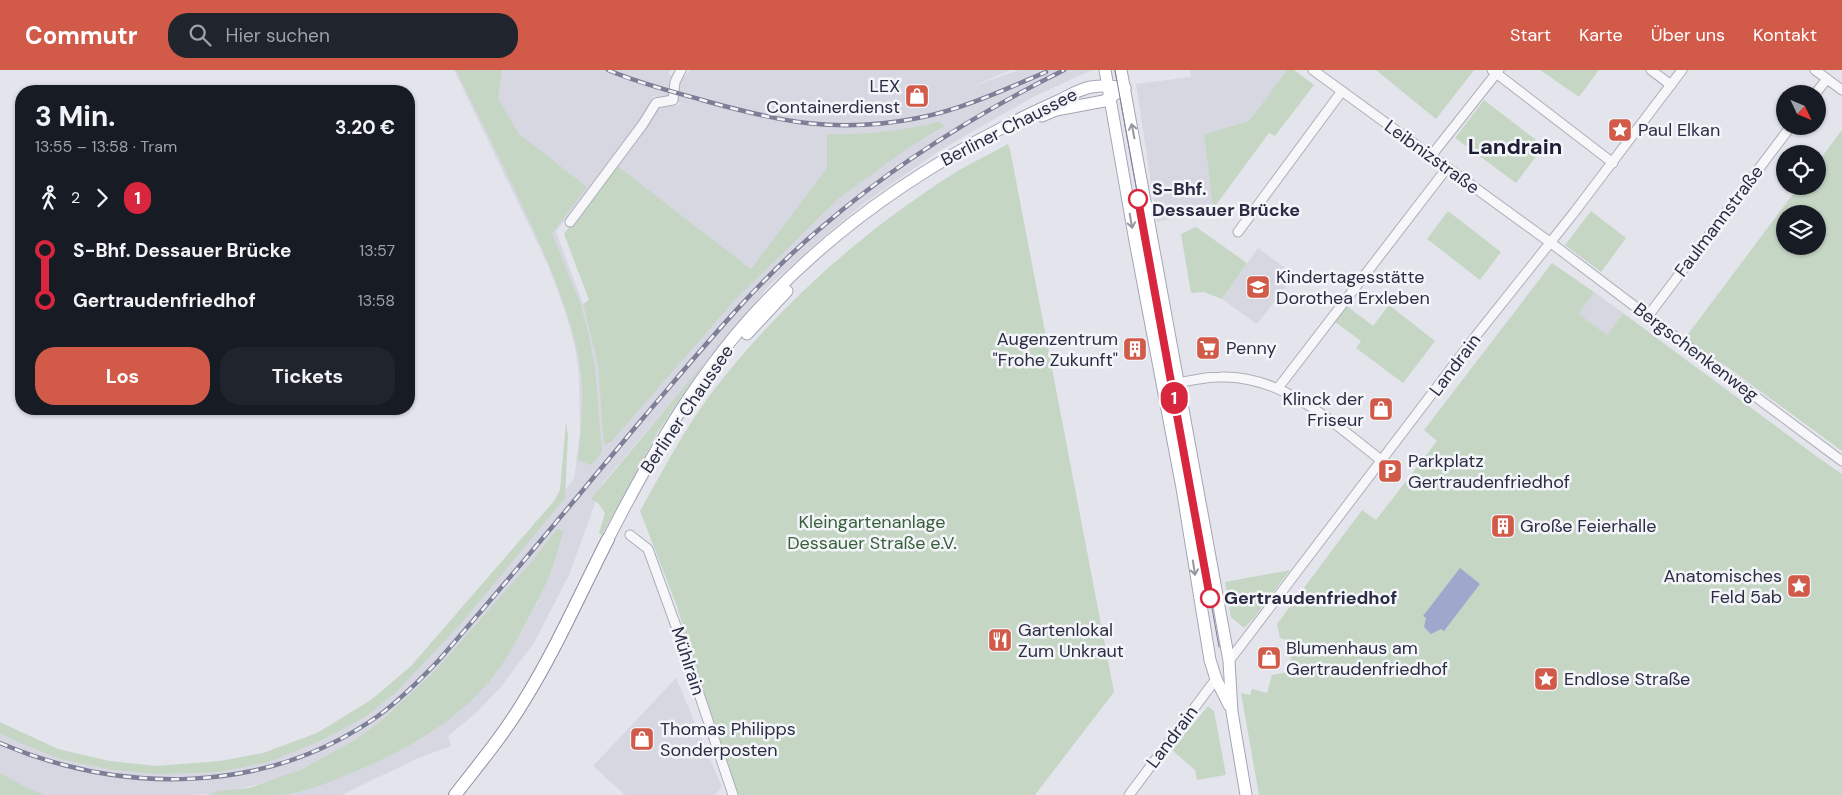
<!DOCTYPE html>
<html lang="de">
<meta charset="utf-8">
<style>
body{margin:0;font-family:"DM Sans",sans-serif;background:#20242c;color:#f1f3f6;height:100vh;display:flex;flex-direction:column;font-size:19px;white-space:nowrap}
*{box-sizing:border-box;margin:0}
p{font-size:16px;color:#9ea1a6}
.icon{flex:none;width:28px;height:28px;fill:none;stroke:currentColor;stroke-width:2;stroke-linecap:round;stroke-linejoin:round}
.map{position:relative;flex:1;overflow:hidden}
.details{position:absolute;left:15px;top:15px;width:400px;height:330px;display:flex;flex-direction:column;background:#171b24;border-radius:20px;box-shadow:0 1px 4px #0004}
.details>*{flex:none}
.badge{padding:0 10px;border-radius:16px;font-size:18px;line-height:32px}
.needle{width:32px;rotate:134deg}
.fabs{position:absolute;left:1776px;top:15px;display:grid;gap:10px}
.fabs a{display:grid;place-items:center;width:50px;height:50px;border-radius:50%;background:#171b24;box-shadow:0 1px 4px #0004;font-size:25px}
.map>.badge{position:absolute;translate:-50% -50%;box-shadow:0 0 0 2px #fff}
.legs{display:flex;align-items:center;gap:8px;height:55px;padding:0 20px;font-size:16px}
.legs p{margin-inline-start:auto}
.head{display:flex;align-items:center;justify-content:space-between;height:85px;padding:0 20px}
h1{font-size:28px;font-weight:700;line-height:38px}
.cta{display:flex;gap:10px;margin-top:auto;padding:10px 20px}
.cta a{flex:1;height:58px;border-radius:20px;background:#d15a48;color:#fff;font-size:20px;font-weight:700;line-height:58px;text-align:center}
.cta a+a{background:#20242c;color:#f1f3f6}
ul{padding:0 20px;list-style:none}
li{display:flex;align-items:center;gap:18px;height:50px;font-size:19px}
li i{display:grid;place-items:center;width:8px;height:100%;margin:0 6px;background:currentColor}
li i::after{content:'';width:12px;height:12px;margin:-6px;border:4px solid;border-radius:50%;background:#171b24}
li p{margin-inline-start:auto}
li:first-child i{background:linear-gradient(#0000 50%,currentColor 0)}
li:last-child i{background:linear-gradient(currentColor 50%,#0000 0)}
header{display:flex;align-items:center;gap:30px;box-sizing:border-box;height:70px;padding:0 25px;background:#d15a48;color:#fff}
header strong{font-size:24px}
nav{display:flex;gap:28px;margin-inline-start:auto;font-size:18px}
.search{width:350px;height:45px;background:#20242c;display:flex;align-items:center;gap:12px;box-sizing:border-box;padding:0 18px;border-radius:20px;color:#9ea1a6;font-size:19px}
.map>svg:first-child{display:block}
</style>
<header>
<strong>Commutr</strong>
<div class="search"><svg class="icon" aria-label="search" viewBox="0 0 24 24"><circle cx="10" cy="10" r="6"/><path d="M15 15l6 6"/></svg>Hier suchen</div>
<nav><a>Start</a><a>Karte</a><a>Über uns</a><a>Kontakt</a></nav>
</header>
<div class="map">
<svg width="1842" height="725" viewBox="0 0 1842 725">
<rect width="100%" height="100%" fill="#e4e5ec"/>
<g fill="#d6d7e1" fill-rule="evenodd">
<path d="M 454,0 L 671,0 L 668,4 L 682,9 L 690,0 L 1010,0 L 971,17 L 1019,0 L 1092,0 L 1033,27 L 939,81 L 863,134 L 822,168 L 770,215 L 602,414 L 569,505 L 534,573 L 500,618 L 474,645 L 448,666 L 451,676 L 416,689 L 342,725 L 280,725 L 309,718 L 404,678 L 433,661 L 470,630 L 495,604 L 511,580 L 539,530 L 553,498 L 560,476 L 562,461 L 434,606 L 383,652 L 330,686 L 278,709 L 223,723 L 193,725 L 45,725 L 30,719 L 0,703 L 0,658 L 99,695 L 216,700 L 324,665 L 378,629 L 441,569 L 574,409 L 580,362 L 579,305 L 575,277 L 565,241 L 548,195 ZM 653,26 L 683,34 L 659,38 L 615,94 L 751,199 L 598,295 L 583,234 L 556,162 L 641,49 ZM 906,60 L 827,97 L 827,64 L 854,65 Z"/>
<polygon points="1189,0 1287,0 1249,51 1204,64 1213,139 1157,152 1136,14 1190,7 1191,5"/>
<polygon points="1258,178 1295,205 1257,254 1222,229"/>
<polygon points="1594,222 1623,243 1607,265 1579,244"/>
<polygon points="676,608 722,717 715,725 625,725 593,696"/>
</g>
<g fill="#c5d6c5" fill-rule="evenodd">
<path d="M 456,0 L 502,0 L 498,29 L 519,64 L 587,117 L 552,164 L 580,233 L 588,261 L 595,298 L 602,382 L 591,395 L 578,390 C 581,361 584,332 581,303 C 576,261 559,219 543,181 C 516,119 485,60 456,0 Z"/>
<polygon points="1287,0 1294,0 1314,15 1275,66 1269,63 1213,139 1204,64 1249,51"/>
<polygon points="1376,0 1474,0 1436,49"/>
<polygon points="1540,0 1599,0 1579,27"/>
<polygon points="1484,30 1544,76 1516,113 1455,68"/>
<path d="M 939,52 L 944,56 L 905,80 L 838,129 L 733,232 L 611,372 L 604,374 L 598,295 L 583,234 L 589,230 L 564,164 L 615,94 L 751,199 L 827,98 L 827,64 C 866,65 901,61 939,52 Z"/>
<path d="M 1842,60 L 1842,381 L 1726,296 L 1682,272 L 1799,116 L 1818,116 L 1818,92 ZM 1785,144 L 1818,144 L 1818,176 L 1785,176 Z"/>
<path d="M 1008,74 L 1010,79 L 1114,622 L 1035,725 L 739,725 L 727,699 L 676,534 L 640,441 C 663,400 685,358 713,321 C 777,238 854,169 942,111 C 963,97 986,86 1008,74 Z"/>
<polygon points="1448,141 1501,182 1480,210 1427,169"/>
<polygon points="1591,141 1626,168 1601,202 1565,175"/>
<polygon points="1196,157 1247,193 1222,229 1204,222 1191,223 1181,164"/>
<polygon points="1552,193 1594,222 1579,244 1607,265 1623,243 1816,386 1842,404 1842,725 1259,725 1241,623 1250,625 1252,619 1267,623 1272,605 1293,601 1287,570 1280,568 1277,554 1362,440 1376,450 1437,371 1424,360"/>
<polygon points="1389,235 1435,271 1403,313 1356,278 1361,271 1335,252 1347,236 1373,256"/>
<polygon points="707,289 659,360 602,465 599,463 605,443 598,433 591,429"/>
<polygon points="566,352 568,365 565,428 459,556 396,622 365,647 318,672 268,692 219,702 159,704 112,700 61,689 20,673 0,663 0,652 58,679 110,691 156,696 220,691 263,683 317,663 371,630 411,596 554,431 560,420"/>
<path d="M 557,459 L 563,461 C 557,493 544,521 528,549 C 518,568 508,587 495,604 C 461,649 407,680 356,701 C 333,711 306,722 281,725 C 257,725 232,725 208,725 L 218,721 L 249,718 L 302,699 L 355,670 L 379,653 L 434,602 L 533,490 Z"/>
<polygon points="1290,500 1253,549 1244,558 1231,547 1225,512"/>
<polygon points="1208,636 1214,641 1226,705 1197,710 1195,700 1172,680"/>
<polygon points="0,703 30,719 45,725 0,725"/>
</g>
<polygon fill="#9fa8cc" points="1460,498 1480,514 1444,561 1441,559 1431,564 1424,557 1426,548 1423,546"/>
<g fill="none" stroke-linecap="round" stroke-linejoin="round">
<defs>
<g id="minor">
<polyline points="1313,0 1551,173 1682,272 1842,391"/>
<polyline points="1492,0 1613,93"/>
<polyline points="1651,0 1671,15"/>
<polyline points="1815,0 1842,20"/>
<polyline points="1815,24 1827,9"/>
<polyline points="1431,86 1499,0"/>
<polyline points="570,152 643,54 656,33 673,30 675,12 681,0"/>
<polyline points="1238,162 1342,21"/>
<polyline points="1648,246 1791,56"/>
<path d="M 1178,313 C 1192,310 1206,307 1220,307 C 1284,305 1334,354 1381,390"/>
<polyline points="1278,318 1447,98"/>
<polyline points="630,465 648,479 681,570 733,725"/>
<polyline points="1229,591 1475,267 1573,144 1682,0"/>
<polyline points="1129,725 1216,609"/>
</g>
<g id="major">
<polyline points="1105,0 1135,171 1182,418 1210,590 1216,609 1229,635"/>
<polyline points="1121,0 1225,569 1229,591 1232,642 1246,725"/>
<polyline points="1042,46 1056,40 1104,31 1125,18"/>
<polyline points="747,264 787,221"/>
<path d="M 608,469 C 652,383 701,297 769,228 C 836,158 916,102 1002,58 C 1021,48 1040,39 1060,30 C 1070,25 1080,19 1091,17 C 1102,15 1114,16 1125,18"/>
</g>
<path id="highway" d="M 455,725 C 479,694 505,663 525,629 C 557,577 581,522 608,469"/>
</defs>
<use href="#minor" stroke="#acaeba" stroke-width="11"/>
<use href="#major" stroke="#a3a5b8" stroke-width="13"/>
<use href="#highway" stroke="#8b8ea3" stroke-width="14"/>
<use href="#minor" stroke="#f7f7fa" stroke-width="9"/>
<use href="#major" stroke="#fff" stroke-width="11"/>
<use href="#highway" stroke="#fff" stroke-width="12"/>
<polyline stroke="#7d7f96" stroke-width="1" points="1115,0 1219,577"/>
<defs>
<g id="rail">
<path d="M 608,0 C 638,13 670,21 702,30 C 780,52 837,64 918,48 C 961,40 1006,19 1046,2"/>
<path d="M 0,673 C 122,725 266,725 378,646 C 400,630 420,610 439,590 C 509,510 576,428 644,347 C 701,280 756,212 823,156 C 896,93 978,43 1064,0"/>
</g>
</defs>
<use href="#rail" stroke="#7d7f96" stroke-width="4.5"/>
<use href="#rail" stroke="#f4f5f9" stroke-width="2.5" stroke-dasharray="8" stroke-linecap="butt"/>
</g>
<defs><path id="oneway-shaft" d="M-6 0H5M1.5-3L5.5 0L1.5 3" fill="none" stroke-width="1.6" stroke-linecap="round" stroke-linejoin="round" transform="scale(1.25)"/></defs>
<g stroke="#9596a2">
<use href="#oneway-shaft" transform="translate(1133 61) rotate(-101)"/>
<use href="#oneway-shaft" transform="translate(1131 151) rotate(80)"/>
<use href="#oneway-shaft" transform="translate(1194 498) rotate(81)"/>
</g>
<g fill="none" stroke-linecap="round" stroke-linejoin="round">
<defs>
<polyline id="line-1" points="1138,129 1210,528"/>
</defs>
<use href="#line-1" stroke="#fff" stroke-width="11"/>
<use href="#line-1" stroke="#d7263d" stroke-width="8"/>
</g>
<defs>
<symbol id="shop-square" viewBox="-11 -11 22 22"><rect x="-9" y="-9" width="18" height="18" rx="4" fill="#d15a48" stroke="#f4f5f9"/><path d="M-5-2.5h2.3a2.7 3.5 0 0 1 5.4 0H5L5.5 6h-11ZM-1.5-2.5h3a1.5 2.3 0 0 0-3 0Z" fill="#fff"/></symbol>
<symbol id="sight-square" viewBox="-11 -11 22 22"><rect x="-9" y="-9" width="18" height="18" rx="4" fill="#d15a48" stroke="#f4f5f9"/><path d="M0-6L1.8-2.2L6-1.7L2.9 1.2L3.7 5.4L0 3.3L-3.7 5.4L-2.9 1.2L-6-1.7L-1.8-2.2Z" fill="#fff"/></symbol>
<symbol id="school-square" viewBox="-11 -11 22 22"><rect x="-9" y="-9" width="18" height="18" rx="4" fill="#d15a48" stroke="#f4f5f9"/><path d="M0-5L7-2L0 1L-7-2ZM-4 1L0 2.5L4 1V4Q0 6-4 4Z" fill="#fff"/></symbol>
<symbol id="supermarket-square" viewBox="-11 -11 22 22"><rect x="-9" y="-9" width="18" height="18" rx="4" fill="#d15a48" stroke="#f4f5f9"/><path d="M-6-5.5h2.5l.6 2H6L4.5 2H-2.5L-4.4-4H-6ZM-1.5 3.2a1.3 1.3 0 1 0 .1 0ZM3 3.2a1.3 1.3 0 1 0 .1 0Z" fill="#fff"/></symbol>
<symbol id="building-square" viewBox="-11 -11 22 22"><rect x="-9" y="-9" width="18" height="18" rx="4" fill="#d15a48" stroke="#f4f5f9"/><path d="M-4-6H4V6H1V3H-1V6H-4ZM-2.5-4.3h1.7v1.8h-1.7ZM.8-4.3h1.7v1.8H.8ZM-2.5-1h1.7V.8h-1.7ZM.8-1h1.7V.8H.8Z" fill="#fff"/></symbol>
<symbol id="parking-square" viewBox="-11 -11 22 22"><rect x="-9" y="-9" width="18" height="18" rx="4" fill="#d15a48" stroke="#f4f5f9"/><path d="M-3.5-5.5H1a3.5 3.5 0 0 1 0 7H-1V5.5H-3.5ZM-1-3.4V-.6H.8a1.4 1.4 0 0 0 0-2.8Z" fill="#fff"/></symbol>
<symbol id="restaurant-square" viewBox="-11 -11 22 22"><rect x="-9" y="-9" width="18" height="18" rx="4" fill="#d15a48" stroke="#f4f5f9"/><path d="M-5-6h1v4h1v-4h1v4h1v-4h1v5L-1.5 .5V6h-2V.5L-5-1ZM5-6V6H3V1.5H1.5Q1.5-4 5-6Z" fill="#fff"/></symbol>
</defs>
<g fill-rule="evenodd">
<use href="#shop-square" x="903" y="12" width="28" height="28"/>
<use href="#sight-square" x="1606" y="46" width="28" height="28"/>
<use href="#school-square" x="1244" y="203" width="28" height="28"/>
<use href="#supermarket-square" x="1194" y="264" width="28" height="28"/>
<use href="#building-square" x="1121" y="265" width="28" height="28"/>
<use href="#shop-square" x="1367" y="325" width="28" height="28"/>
<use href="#parking-square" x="1376" y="387" width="28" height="28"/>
<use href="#building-square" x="1489" y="442" width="28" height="28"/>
<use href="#sight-square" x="1785" y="502" width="28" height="28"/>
<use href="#restaurant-square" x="986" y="556" width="28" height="28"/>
<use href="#shop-square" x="1255" y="574" width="28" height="28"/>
<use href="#sight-square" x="1532" y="595" width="28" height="28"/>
<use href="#shop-square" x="628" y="655" width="28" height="28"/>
</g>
<g fill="#fff" stroke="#d7263d" stroke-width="2.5">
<circle cx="1138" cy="129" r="9"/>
<circle cx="1210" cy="528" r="9"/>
</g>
<g text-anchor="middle" stroke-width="5" stroke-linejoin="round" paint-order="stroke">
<g font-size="18" fill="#2b2d45" stroke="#f4f5f9" text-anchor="start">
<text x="900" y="22" text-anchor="end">LEX<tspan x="900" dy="21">Containerdienst</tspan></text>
<text x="1638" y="66">Paul Elkan</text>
<text x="1276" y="213">Kindertagesstätte<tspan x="1276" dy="21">Dorothea Erxleben</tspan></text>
<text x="1118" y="275" text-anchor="end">Augenzentrum<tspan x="1118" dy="21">"Frohe Zukunft"</tspan></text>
<text x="1226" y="284">Penny</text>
<text x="1364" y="335" text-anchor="end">Klinck der<tspan x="1364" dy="21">Friseur</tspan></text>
<text x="1408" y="397">Parkplatz<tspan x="1408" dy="21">Gertraudenfriedhof</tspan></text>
<text x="1520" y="462">Große Feierhalle</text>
<text x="1782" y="512" text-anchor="end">Anatomisches<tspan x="1782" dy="21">Feld 5ab</tspan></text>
<text x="1018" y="566">Gartenlokal<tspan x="1018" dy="21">Zum Unkraut</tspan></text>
<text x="1286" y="584">Blumenhaus am<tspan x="1286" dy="21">Gertraudenfriedhof</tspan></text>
<text x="1564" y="615">Endlose Straße</text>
<text x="660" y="665">Thomas Philipps<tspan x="660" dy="21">Sonderposten</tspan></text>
</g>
<g font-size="18" fill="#2b2d45" stroke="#f4f5f9">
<text transform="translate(1009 57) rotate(-27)" y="6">Berliner Chaussee</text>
<text transform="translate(1432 87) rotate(36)" y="6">Leibnizstraße</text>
<text transform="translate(1719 151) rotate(-53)" y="6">Faulmannstraße</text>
<text transform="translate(1696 282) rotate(37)" y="6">Bergschenkenweg</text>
<text transform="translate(1455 295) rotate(-53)" y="6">Landrain</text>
<text transform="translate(687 339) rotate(-56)" y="6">Berliner Chaussee</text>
<text transform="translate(688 591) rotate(72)" y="6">Mühlrain</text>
<text transform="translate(1172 667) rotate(-53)" y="6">Landrain</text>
</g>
<g font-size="18" font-weight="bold" fill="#2b2d45" stroke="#f4f5f9" text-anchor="start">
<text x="1152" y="125">S-Bhf.<tspan x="1152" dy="21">Dessauer Brücke</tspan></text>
<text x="1224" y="534">Gertraudenfriedhof</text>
</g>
<g font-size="18" fill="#38613b" stroke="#f4f5f9">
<text x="872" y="458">Kleingartenanlage<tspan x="872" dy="21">Dessauer Straße e.V.</tspan></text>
</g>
<g font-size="22" font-weight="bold" fill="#1d1e36" stroke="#f4f5f9">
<text x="1515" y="84">Landrain</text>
</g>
</g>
</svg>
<div class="fabs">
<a><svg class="needle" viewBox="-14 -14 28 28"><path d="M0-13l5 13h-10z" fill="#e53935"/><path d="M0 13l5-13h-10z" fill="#9ea1a6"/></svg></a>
<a><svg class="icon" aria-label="locate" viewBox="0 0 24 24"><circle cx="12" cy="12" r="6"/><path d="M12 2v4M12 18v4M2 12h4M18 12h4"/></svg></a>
<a><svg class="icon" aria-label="layers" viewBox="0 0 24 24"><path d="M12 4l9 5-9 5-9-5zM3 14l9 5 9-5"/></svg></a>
</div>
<b class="badge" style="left:1174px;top:328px;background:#d7263d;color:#fff">1</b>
<section class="details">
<div class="head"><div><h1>3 Min.</h1><p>13:55 – 13:58 · Tram</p></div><b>3.20 €</b></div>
<div class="legs"><svg class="icon" aria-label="walk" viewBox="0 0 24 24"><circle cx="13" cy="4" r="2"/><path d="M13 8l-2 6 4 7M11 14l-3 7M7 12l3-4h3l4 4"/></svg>2<svg class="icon" aria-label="forward" viewBox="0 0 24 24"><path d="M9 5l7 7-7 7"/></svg><b class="badge" style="background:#d7263d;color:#fff">1</b></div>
<ul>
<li><i style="color:#d7263d"></i><b>S-Bhf. Dessauer Brücke</b><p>13:57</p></li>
<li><i style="color:#d7263d"></i><b>Gertraudenfriedhof</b><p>13:58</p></li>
</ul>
<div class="cta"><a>Los</a><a>Tickets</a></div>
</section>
</div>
